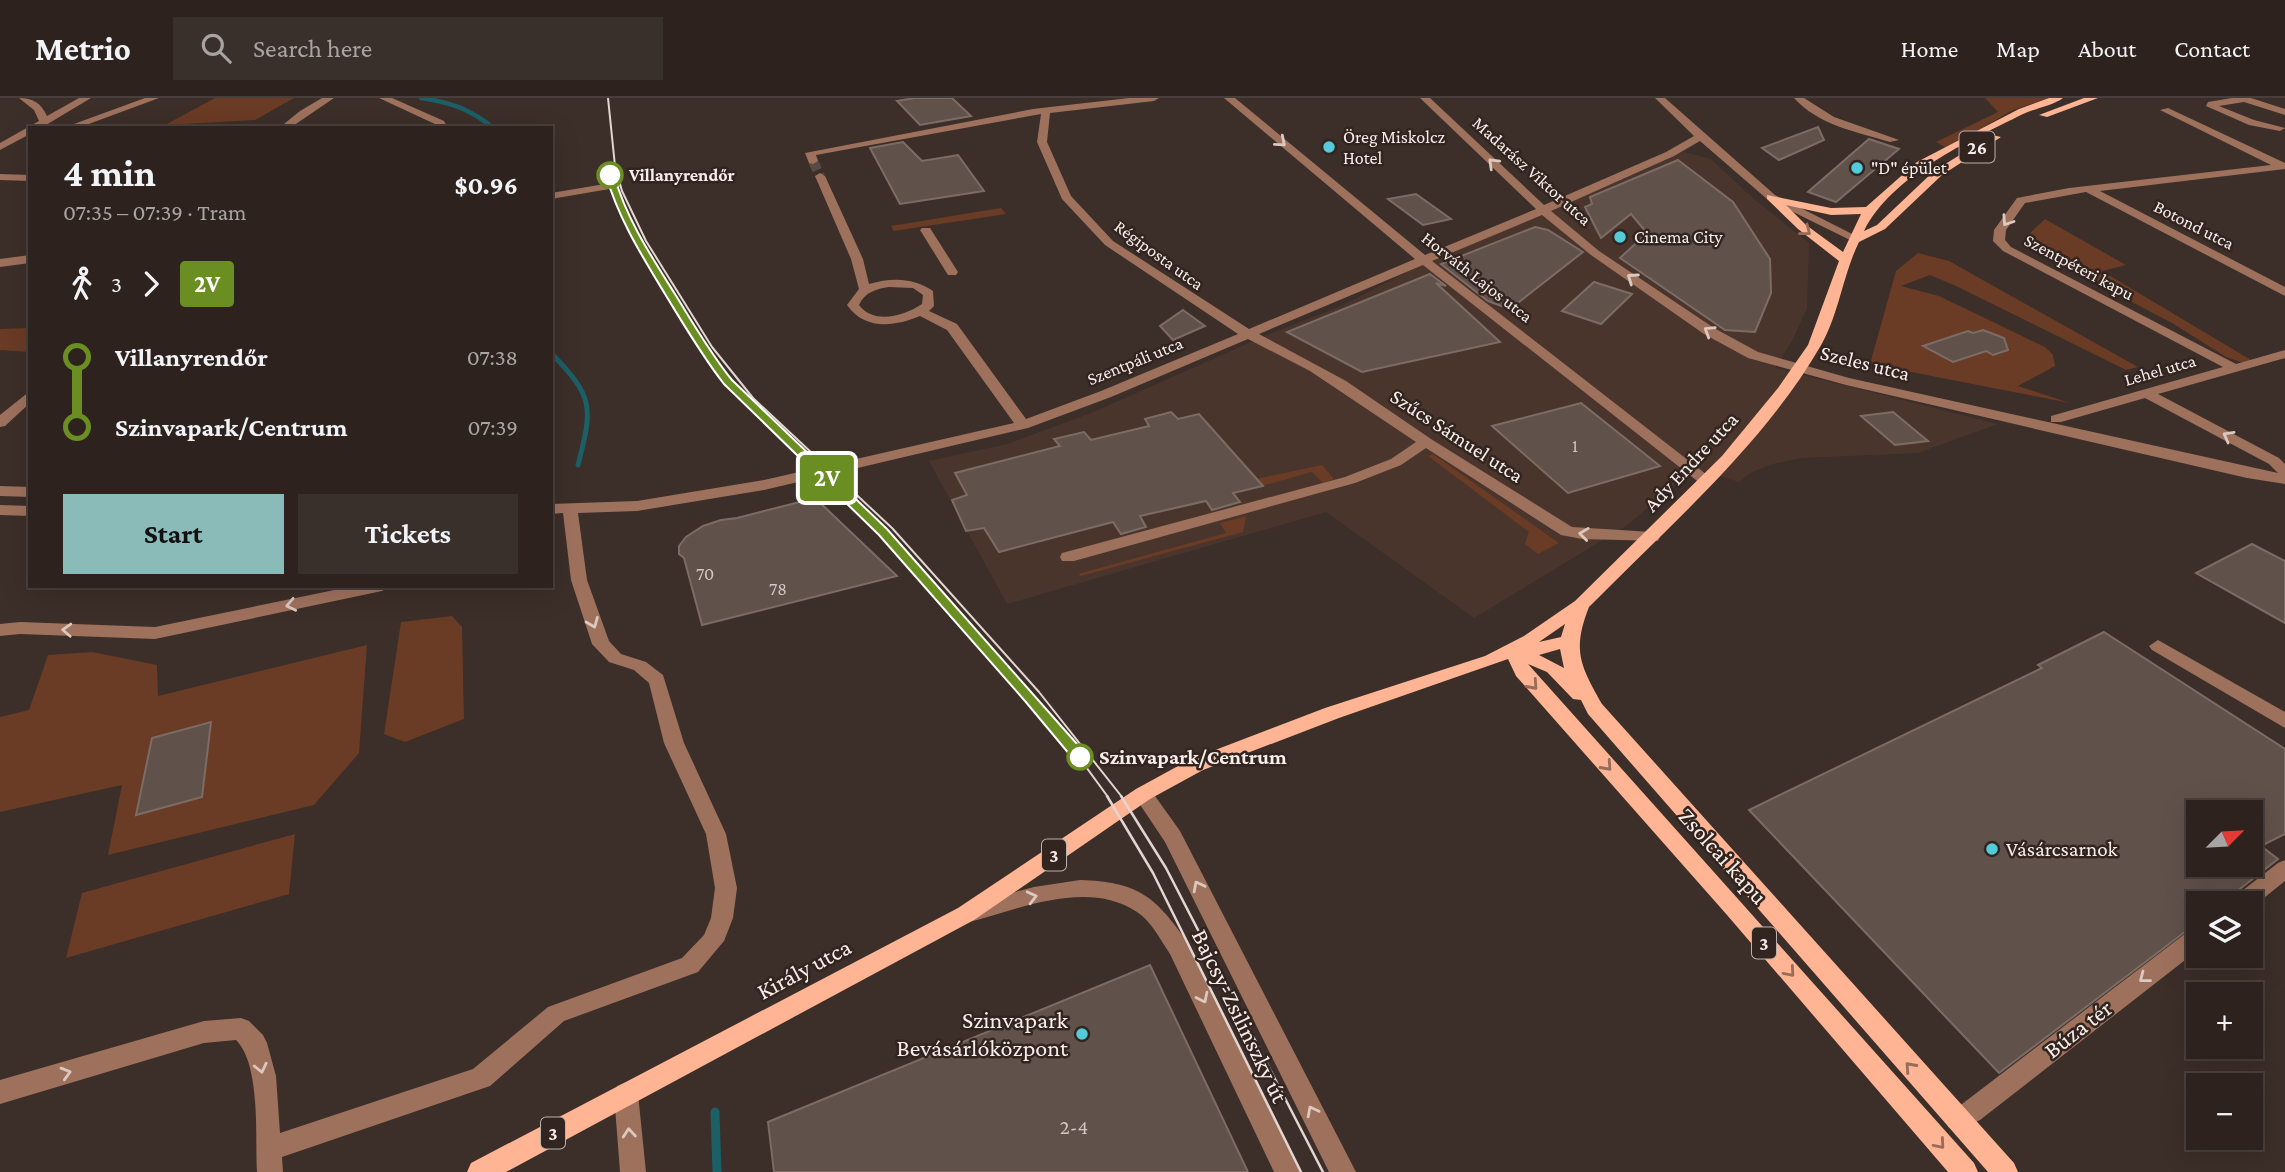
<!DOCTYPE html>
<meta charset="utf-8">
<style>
body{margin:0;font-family:"Crimson Pro",serif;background:#392f2b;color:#f1f3f6;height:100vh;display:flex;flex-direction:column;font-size:26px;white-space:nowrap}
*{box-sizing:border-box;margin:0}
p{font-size:23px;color:#a7a4a4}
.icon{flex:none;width:38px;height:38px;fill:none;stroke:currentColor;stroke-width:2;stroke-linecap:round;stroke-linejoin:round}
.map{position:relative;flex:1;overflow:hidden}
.drawer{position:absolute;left:28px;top:28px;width:525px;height:462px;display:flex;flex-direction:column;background:#2d221e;border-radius:0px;box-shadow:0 7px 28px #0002,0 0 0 2px #483f3c}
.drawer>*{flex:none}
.badge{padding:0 14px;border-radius:5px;font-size:24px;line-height:46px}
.needle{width:46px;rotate:66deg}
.controls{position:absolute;left:2186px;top:702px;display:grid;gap:14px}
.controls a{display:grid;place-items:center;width:77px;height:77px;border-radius:0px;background:#2d221e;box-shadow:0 7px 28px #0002,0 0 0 2px #483f3c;font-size:35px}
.map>.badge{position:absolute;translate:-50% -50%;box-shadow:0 0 0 4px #fff}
.legs{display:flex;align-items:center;gap:10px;height:77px;padding:0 35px;font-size:23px}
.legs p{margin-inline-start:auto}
.summary{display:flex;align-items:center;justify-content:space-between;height:119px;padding:0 35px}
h1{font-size:38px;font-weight:700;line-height:52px}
.cta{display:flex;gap:14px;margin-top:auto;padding:14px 35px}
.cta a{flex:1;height:80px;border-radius:0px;background:#8bbbb9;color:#111;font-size:28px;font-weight:700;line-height:80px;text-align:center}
.cta a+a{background:#392f2b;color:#f1f3f6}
ul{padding:0 35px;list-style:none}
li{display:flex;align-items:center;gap:24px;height:70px;font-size:26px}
li i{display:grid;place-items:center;width:10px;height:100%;margin:0 9px;background:currentColor}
li i::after{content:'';width:18px;height:18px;margin:-9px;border:5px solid;border-radius:50%;background:#2d221e}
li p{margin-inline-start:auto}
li:first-child i{background:linear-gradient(#0000 50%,currentColor 0)}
li:last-child i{background:linear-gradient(currentColor 50%,#0000 0)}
header{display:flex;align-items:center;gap:42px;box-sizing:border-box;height:98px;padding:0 35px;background:#2d221e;border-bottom:2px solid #483f3c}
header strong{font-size:33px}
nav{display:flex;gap:38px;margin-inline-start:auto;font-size:24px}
.search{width:490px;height:63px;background:#392f2b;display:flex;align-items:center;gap:18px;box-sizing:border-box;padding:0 24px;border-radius:0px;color:#a7a4a4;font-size:26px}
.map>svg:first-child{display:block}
</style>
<header>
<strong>Metrio</strong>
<div class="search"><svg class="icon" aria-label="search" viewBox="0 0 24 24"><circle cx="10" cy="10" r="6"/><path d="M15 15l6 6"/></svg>Search here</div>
<nav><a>Home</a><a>Map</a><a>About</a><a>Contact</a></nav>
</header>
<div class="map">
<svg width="2285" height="1074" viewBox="0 0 2285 1074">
<rect width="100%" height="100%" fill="#3c2e28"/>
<polygon fill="#4a352d" points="1684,54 1711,61 1754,101 1809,145 1807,210 1792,243 1775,270 1998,326 1918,355 1801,360 1773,366 1752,374 1739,384 1694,370 1629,426 1474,520 1326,414 1007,506 929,363 1007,346 1091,315 1267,237 1341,208 1422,166 1670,56"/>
<g fill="#6a3b25">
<polygon points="215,0 294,0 255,22 165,27"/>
<polygon points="1985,0 2049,0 2013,12 1947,50 1936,44 1998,14"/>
<polygon points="1001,110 1006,116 894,133 891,128"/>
<polygon points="2045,121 2126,167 2102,173 2256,265 2247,266 2226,259 2172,225 2031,151 2026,139"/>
<polygon points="1918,155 1949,163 2138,269 2126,272 1956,188 1930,177 1901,188 1939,198 2045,249 2053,257 2055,268 2018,288 2070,305 1870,266 1896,173"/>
<polygon points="30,230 30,254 0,252 0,231"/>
<polygon points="1433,356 1559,445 1538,456 1525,446 1529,434 1428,358"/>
<polygon points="1322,367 1334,381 1323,385 1312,374 1258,389 1256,381"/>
<polygon points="1246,418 1243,434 1081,478 1078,476 1226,435 1220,425"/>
<polygon points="452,518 462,529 464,621 405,644 384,636 401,524"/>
<polygon points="367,547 359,655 314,707 108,757 122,687 0,714 0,619 29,612 48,557 92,554 157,567 158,598"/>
<polygon points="295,736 289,796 66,860 82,795"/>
</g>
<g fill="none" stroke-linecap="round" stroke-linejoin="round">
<path stroke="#1b5f67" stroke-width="4.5" d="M 421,0 C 449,4 471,11 493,30"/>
<path stroke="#1b5f67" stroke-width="5" d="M 551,255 C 594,299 593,309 578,367"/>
<polyline stroke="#1b5f67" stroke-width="9" points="715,1014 717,1074"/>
</g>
<g fill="#61514b" stroke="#7d6c65" stroke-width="2" fill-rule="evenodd">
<polygon points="915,0 952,0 971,18 920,27 897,3"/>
<polygon points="1818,29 1824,42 1779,62 1762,50"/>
<polygon points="1869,41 1899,51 1836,104 1808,94"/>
<polygon points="903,44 922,63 958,57 984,93 900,106 870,50"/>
<polygon points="1678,62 1733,104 1770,161 1771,195 1755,234 1725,232 1620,160 1647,135 1631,116 1601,140 1585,109 1592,106 1590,99"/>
<polygon points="1416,96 1451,121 1423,127 1388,101"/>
<polygon points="1535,129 1548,132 1583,154 1510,211 1488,203 1441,166"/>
<polygon points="1430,176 1446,188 1436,185 1500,244 1362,274 1287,234"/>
<polygon points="1594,184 1632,196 1601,226 1562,213"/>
<polygon points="1183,212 1205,228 1173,242 1160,228"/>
<polygon points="1983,232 2004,240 2008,252 1993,257 1986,253 1953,264 1923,248 1968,233 1973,235"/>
<polygon points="1581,305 1660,368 1568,395 1492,328"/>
<polygon points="1171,314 1178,321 1199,316 1263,388 1233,395 1240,404 1212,412 1206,403 1140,418 1146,429 1121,436 1113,424 999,454 984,430 966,433 952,402 967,397 955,375 1060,348 1054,341 1084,334 1091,342 1149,328 1145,321"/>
<polygon points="1893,314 1928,343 1895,347 1861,318"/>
<polygon points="815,400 897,478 702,527 684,460 679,456 679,448 686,439 703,428 721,422 737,420"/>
<polygon points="2252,446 2285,463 2285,525 2196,475"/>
<path d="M 2104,534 L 2285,651 L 2285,736 L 2261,748 L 2278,761 L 2222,805 L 2198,805 L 2198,824 L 1999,975 L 1749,712 L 2042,570 L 2038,567 ZM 2198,714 L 2250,714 L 2250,766 L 2198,766 Z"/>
<polygon points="211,624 202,699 136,717 152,640"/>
<polygon points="1150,867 1248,1074 774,1074 768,1024"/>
</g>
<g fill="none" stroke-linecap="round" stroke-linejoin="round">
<polyline stroke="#584b45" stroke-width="10" stroke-dasharray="10 5" stroke-linecap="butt" points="813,63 820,78"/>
<g fill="#9e715d" fill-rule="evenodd">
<path d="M 19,0 C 33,0 41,5 47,18 L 79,0 L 91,0 L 41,30 L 30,30 L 30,36 L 0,52 L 0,45 L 39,23 L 34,12 Z"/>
<polygon points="145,0 159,0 78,30 63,30"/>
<polygon points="322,0 334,0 290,30 279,30 300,13"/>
<polygon points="379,0 392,0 444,23 448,30 438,30 437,27"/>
<path d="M 1129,0 L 1159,0 L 1154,3 L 1050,15 L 1047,44 L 1071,98 L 1113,143 L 1249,231 L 1415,161 L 1224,0 L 1235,0 L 1425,157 L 1536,111 L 1420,0 L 1430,0 L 1544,107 L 1666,54 L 1694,38 L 1655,0 L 1665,0 L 1775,97 L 1862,141 L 1852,143 L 1767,101 L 1700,43 L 1674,58 L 1551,113 L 1599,153 L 1714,230 L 1758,254 L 1849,280 L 2278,375 L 2269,366 L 2145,300 L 2061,324 L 2051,324 L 2051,318 L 2223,269 L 2003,153 L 1993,143 L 1994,132 L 2017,100 L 2069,90 L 2271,67 L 2160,12 L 2168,10 L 2285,65 L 2285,71 L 2100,93 L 2285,189 L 2285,198 L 2086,94 L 2025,105 L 2006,132 L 2005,142 L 2011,149 L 2236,266 L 2285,252 L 2285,260 L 2158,296 L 2279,360 L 2285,366 L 2285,386 L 2247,380 L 1846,287 L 1748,260 L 1704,236 L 1591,157 L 1542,117 L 1432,163 L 1711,380 L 1714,383 L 1711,386 L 1701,386 L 1423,167 L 1259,236 L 1346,283 L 1431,341 L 1572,429 L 1652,434 L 1658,435 L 1660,439 L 1658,443 L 1582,441 L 1561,437 L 1426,350 L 1401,367 L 1355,385 L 1074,463 L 1062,463 L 1060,459 L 1062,455 L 1345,379 L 1391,361 L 1416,344 L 1310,273 L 1248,241 L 1111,299 L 1028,330 L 764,392 L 637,413 L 578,415 L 587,482 L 609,543 L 621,556 L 646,564 L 663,577 L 684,645 L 726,736 L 737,790 L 733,820 L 724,843 L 698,874 L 564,923 L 490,988 L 282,1059 L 283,1074 L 257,1074 C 255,1039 261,967 236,942 L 204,945 L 0,1006 L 0,982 L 204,923 L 241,920 L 249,923 L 263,937 L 267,945 L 276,978 L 280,1035 L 473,971 L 548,909 L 682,860 L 704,837 L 711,820 L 715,790 L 706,736 L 664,645 L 649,585 L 634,572 L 609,564 L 592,546 L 571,482 L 563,415 L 551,416 L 551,406 L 637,403 L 764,382 L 1014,325 L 947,232 L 920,218 C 894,229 864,232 847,207 L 859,191 L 851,161 L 815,78 L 820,75 L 825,78 L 863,161 L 869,186 C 893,179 914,180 933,193 L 934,208 L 929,213 L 957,226 L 1026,321 L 1101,293 L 1238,236 L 1105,147 L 1062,101 L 1037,44 L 1041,16 L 816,57 L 818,63 L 813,66 L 809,65 L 805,55 L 1033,11 ZM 889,189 L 913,190 L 923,197 L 922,206 C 904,218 874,227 859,207 C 865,194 876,191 889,189 Z"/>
<path d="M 1794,0 L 1804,0 L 1834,19 L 1899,42 L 1890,44 C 1857,34 1818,27 1794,0 Z"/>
<polygon points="2232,0 2251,0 2285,11 2285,17 2244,4 2219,8 2254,22 2285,30 2280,33 2249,27 2206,8 2208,4"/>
<polygon points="0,76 30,77 30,83 0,82"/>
<polygon points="617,84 621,85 621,89 551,101 551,95"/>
<polygon points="922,130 930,130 958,174 956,177 948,177 920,132"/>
<polygon points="30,157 30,165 0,169 0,161"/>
<polygon points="30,293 30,305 5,328 0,329 0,317"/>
<polygon points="0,388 30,389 30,399 0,398"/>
<polygon points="0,407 30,408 30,418 0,417"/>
<polygon points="354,488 390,488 382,493 155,541 20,536 0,538 0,526 20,524 155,529"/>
<polygon points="2158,542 2285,614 2285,630 2152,552 2149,548"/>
<polygon points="1143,688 1150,691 1180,733 1356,1074 1329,1074 1165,744 1133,696 1136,691"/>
<polygon points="2285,762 2285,783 2250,811 2250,805 2231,805 2234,799 2278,765"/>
<path d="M 1080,782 C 1137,784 1154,797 1186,842 L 1300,1074 L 1274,1074 L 1170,856 C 1160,841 1151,823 1137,814 C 1088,781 1019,811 969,824 L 961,821 L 958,815 L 961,809 L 969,806 L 1034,789 Z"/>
<polygon points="2198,830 2198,852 1980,1022 1957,1033 1948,1029 1945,1021 1948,1013 1962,1006 2190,832"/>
<polygon points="626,984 635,988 638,996 646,1074 620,1074 614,996 617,988"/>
</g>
<g fill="#ffb494" fill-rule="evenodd">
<path d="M 2049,0 L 2063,0 C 2052,8 2036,10 2023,16 C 1969,43 1892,77 1864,133 L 1877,127 L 1934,73 L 1992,37 L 2001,39 L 1942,77 L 1885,131 L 1859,144 C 1843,176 1839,217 1820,249 C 1763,347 1668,429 1589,509 C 1572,552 1580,567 1602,606 L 2014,1065 L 2018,1074 L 1988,1074 L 1588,616 L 1581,602 L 1573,601 L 1547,574 L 1528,566 L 1974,1065 L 1978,1074 L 1948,1074 L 1727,817 L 1516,578 L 1508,561 L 1339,620 L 1203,672 L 1150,701 L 974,822 L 506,1074 L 467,1074 L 471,1065 L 958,810 L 1136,691 L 1189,662 L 1325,610 L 1485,558 L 1524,538 L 1575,503 L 1722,358 L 1778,290 L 1808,247 L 1839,163 L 1798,131 L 1767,101 L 1767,97 L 1831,110 L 1866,109 L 1917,64 L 2019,11 ZM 1786,107 L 1831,117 L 1861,116 L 1843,154 L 1806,127 ZM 1565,526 L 1561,539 L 1539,544 ZM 1560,551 L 1564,570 L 1539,557 Z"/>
<polygon points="2084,0 2098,0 2047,19 2039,17"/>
</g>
<g stroke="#e1d6d2" stroke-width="2">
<polyline points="608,0 615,68 622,93 646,143 712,249 753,300 892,430 1039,594 1122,699"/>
<polyline points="1070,647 1108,699"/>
</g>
<g stroke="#e1d6d2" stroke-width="2.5">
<polyline points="1107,698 1153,775 1301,1074"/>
<polyline points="1121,698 1166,770 1323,1074"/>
</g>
</g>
<defs><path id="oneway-chevron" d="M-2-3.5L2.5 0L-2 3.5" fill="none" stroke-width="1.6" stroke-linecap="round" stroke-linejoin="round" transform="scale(1.75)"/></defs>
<g stroke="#dcc8bf">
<use href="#oneway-chevron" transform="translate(1281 44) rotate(40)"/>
<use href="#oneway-chevron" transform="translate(1493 65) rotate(-136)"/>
<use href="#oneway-chevron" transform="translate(2007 123) rotate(124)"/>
<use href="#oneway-chevron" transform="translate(1632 180) rotate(-145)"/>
<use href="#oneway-chevron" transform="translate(1709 233) rotate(-148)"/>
<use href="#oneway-chevron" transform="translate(2228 338) rotate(-151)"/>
<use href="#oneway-chevron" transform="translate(1584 436) rotate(-173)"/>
<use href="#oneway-chevron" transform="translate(291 507) rotate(168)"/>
<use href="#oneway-chevron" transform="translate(593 525) rotate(68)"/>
<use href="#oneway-chevron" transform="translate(67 532) rotate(-177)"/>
<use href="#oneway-chevron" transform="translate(1198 788) rotate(-117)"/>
<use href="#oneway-chevron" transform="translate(1032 799) rotate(-14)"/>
<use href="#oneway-chevron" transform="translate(2144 880) rotate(142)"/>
<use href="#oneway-chevron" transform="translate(1203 900) rotate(64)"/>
<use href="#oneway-chevron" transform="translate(261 970) rotate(77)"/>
<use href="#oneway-chevron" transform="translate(66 975) rotate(-16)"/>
<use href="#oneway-chevron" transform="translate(1312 1013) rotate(-117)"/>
<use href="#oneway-chevron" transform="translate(629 1035) rotate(-95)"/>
</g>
<g stroke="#986c59">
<use href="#oneway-chevron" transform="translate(1806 133) rotate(38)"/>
<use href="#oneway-chevron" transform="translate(1533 587) rotate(48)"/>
<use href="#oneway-chevron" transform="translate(1607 668) rotate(48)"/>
<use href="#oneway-chevron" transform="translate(1790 874) rotate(49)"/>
<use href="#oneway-chevron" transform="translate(1910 969) rotate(-132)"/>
<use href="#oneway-chevron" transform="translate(1940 1046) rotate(49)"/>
</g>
<path fill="#6b8e23" stroke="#fff" stroke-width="2" d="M 610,74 L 614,77 C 626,120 651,158 675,196 C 693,225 710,255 732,282 L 887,431 L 1085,655 L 1088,659 L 1085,663 L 1075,663 L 1025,603 L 879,437 L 724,286 C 702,258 684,227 665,196 C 642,158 618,120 606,77 Z"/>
<g fill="#53cbda" stroke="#32241e" stroke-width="2.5">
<circle cx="1329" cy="49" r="7"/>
<circle cx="1857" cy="70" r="7"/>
<circle cx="1620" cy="139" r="7"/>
<circle cx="1992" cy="751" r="7"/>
<circle cx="1082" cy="936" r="7"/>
</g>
<g fill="#fff" stroke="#6b8e23" stroke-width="3.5">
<circle cx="610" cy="77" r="12"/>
<circle cx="1080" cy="659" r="12"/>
</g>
<g text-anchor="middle" stroke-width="5" stroke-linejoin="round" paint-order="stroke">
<g font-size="18" fill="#f7ede9" stroke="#32241e" text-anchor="start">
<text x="1343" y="45">Öreg Miskolcz<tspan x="1343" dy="21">Hotel</tspan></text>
<text x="1871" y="76">"D" épület</text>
<text x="1634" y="145">Cinema City</text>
</g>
<g font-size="18" fill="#f7ede9" stroke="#32241e">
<text transform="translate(1532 73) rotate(42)" y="6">Madarász Viktor utca</text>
<text transform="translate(2194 127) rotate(27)" y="6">Botond utca</text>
<text transform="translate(1159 157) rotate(36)" y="6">Régiposta utca</text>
<text transform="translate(2079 169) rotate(28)" y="6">Szentpéteri kapu</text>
<text transform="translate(1477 179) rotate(38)" y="6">Horváth Lajos utca</text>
<text transform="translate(1135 263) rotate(-22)" y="6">Szentpáli utca</text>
<text transform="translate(2160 272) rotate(-16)" y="6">Lehel utca</text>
</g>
<g font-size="18" font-weight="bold" fill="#f7ede9" stroke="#32241e" text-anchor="start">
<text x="629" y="83">Villanyrendőr</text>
</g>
<g font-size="18" fill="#d2c6c2">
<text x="1575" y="354">1</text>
<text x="705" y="482">70</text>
<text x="778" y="497">78</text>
</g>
<g fill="#32241e" stroke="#bcb1ac" stroke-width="2">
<rect x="1959.5" y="33.5" width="35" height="31" rx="5"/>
<rect x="1042" y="741.5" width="24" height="31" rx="5"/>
<rect x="1752" y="829.5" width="24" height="31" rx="5"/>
<rect x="541" y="1019.5" width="24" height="31" rx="5"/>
</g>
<g font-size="19" font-weight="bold" fill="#f7ede9">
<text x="1977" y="56">26</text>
<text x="1054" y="764">3</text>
<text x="1764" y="852">3</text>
<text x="553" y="1042">3</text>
</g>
<g font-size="21" fill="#f7ede9" stroke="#32241e">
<text transform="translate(1865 265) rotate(14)" y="7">Szeles utca</text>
<text transform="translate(1457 338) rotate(33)" y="7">Szűcs Sámuel utca</text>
<text transform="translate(1691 364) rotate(-47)" y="7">Ady Endre utca</text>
</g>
<g font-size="21" font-weight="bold" fill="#f7ede9" stroke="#32241e" text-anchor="start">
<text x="1099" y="666">Szinvapark/Centrum</text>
</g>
<g font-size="21" fill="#f7ede9" stroke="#32241e" text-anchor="start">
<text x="2006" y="758">Vásárcsarnok</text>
</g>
<g font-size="21" fill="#d2c6c2">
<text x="1074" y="1036">2-4</text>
</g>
<g font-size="24" fill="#f7ede9" stroke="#32241e">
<text transform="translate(1723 758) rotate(48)" y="8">Zsolcai kapu</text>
<text transform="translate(804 871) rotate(-28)" y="8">Király utca</text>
<text transform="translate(1240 918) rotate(64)" y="8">Bajcsy-Zsilinszky út</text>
<text transform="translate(2078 931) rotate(-38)" y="8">Búza tér</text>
</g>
<g font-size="24" fill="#f7ede9" stroke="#32241e" text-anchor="end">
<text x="1068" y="930">Szinvapark<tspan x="1068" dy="28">Bevásárlóközpont</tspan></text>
</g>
</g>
</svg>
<div class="controls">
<a><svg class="needle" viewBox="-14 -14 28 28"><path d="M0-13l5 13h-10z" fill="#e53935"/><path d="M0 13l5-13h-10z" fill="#a7a4a4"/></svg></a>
<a><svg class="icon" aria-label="layers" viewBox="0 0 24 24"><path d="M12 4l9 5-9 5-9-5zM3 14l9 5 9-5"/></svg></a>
<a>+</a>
<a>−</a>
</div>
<b class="badge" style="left:827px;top:380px;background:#6b8e23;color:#fff">2V</b>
<section class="drawer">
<div class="summary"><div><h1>4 min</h1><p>07:35 – 07:39 · Tram</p></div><b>$0.96</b></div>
<div class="legs"><svg class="icon" aria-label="walk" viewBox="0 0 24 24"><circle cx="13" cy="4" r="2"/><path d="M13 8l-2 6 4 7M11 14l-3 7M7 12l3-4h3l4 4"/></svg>3<svg class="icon" aria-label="forward" viewBox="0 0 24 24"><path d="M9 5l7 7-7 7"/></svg><b class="badge" style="background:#6b8e23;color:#fff">2V</b></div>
<ul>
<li><i style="color:#6b8e23"></i><b>Villanyrendőr</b><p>07:38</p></li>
<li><i style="color:#6b8e23"></i><b>Szinvapark/Centrum</b><p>07:39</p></li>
</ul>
<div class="cta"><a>Start</a><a>Tickets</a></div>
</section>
</div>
